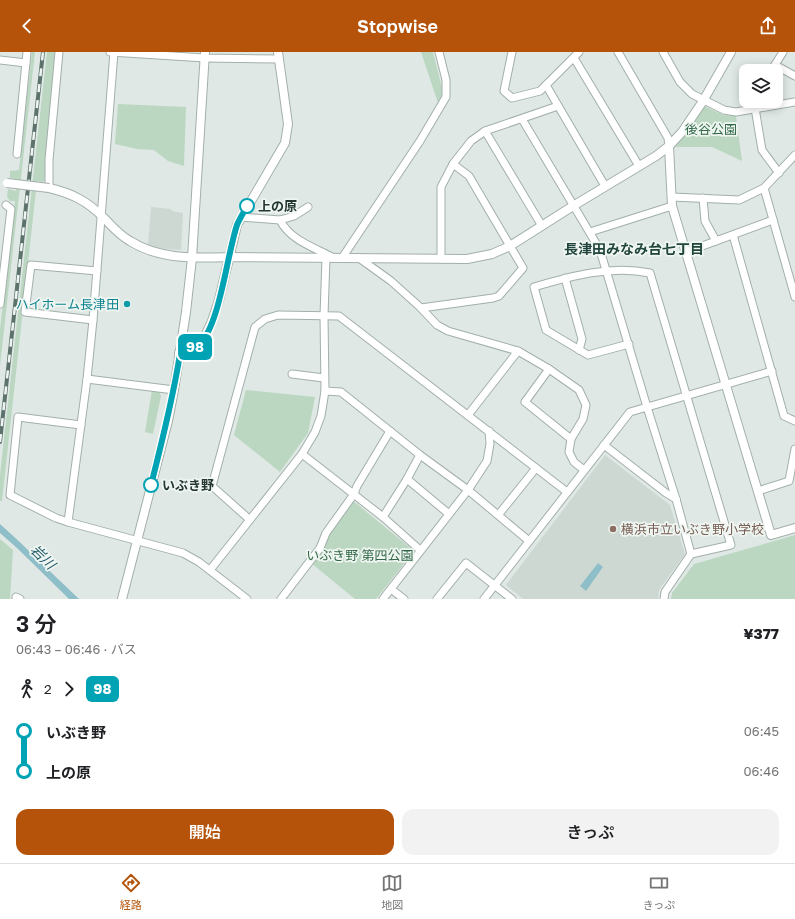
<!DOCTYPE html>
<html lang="ja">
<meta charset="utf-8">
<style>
body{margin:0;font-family:"Golos Text","Noto Sans JP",sans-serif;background:#f2f2f2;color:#202124;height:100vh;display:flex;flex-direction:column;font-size:15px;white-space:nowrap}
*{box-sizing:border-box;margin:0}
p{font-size:13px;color:#757577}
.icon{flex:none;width:22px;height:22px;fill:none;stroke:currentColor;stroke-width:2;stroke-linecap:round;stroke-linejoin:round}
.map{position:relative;height:547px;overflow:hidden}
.panel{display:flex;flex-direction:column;background:#fff;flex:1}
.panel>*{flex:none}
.badge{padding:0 8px;border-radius:6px;font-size:14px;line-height:26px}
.tools{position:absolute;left:739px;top:12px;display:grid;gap:8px}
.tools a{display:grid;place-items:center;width:44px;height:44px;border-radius:8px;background:#fff;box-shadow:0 2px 10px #0003;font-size:20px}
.map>.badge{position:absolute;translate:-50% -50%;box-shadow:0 0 0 2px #fff}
.legs{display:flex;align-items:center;gap:6px;height:44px;padding:0 16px;font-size:13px}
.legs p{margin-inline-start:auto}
.overview{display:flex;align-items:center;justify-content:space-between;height:68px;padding:0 16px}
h1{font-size:22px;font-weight:600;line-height:30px}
.button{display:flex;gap:8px;margin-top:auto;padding:8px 16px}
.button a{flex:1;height:46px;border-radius:12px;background:#b45309;color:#fff;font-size:16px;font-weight:600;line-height:46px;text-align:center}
.button a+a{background:#f2f2f2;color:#202124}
ul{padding:0 16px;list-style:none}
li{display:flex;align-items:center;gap:14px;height:40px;font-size:15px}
li i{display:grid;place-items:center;width:6px;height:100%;margin:0 5px;background:currentColor}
li i::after{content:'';width:10px;height:10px;margin:-5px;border:3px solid;border-radius:50%;background:#fff}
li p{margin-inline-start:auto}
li:first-child i{background:linear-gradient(#0000 50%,currentColor 0)}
li:last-child i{background:linear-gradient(currentColor 50%,#0000 0)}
header{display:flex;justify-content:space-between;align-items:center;height:52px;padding:0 16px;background:#b45309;color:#fff;font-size:18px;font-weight:600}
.tabs{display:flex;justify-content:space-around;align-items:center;height:56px;border-top:1px solid #e0e0e0;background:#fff;font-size:11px;color:#757577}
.tabs a{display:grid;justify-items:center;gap:2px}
.tabs .current{color:#b45309}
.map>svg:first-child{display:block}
</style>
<header><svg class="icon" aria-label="back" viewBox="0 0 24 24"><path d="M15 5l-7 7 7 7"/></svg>Stopwise<svg class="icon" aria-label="share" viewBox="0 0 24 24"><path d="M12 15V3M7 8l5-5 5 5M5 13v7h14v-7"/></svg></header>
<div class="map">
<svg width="795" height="547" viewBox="0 0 795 547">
<rect width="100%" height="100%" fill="#dfe8e4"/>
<g fill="#ced8d3">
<polygon points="151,155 171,157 172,159 183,161 181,198 150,196 148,193"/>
<polygon points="605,403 670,453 685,502 659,538 658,547 523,547 506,533"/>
</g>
<g fill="#bbd7c2">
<polygon points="32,0 35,0 0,314 0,277 15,149 10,149 7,145 8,137 16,139 18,127 10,126 10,119 19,118"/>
<polygon points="47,0 55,0 46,127 43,130 37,129 2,449 0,449 0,423"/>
<polygon points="421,0 433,0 443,40 438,51"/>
<polygon points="118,52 186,55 184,114 168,109 154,98 137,97 115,92"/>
<polygon points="704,54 723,63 736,64 742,109 712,95 673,95"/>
<polygon points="152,338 159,339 161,344 153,382 145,380"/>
<polygon points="246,338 315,345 308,381 280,420 234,383"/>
<polygon points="352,448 414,499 376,547 355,547 311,511 328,481"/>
<polygon points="795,483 795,547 671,547 672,541 694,512"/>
<polygon points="0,487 13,498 10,547 0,547"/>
</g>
<g fill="#8ebec7">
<path d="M 0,472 C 27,496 52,522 79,547 L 69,547 L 64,542 L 17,496 L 0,481 Z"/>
<polygon points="598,511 603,515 586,539 580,534"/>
</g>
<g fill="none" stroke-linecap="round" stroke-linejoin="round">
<defs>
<g id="minor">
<polyline points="110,0 205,6 279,7"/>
<polyline points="512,0 504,39 512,46 540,39 546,33"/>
<polyline points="579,0 546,33 605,134"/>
<polyline points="618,0 668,86 669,94"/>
<polyline points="663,0 680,30 692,42 724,58 736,60 795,50"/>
<polyline points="574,6 639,114"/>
<polyline points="0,8 26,11"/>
<polyline points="775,13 795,24"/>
<polyline points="771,19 783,0"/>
<polyline points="756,49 755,56 762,98 779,121"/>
<polyline points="522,67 600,198 647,355 676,447 691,502 665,540 664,547"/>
<polyline points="485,79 542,174"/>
<polyline points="17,102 27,0"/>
<polyline points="49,136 49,108 59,0"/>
<polyline points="764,136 795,245"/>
<polyline points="672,145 739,148 764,136 795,103"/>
<polyline points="703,146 705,169 716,189"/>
<polyline points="241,165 280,168 294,164 308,155"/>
<path d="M 280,168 C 290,188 313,195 332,205"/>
<polyline points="590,180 672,154"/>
<polyline points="733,183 784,364 795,369"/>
<polyline points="686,200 773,168"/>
<polyline points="342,206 420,89 446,45 446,28 439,0"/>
<polyline points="359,206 391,229 421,256 437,273 448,279 518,299 549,317 579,338 586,353 583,367 571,387 569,400 574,410 584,418"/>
<polyline points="441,207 441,135 453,112 471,89 485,79 558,54"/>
<polyline points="565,226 582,287 579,298"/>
<polyline points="0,252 11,157 6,153"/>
<polyline points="421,256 493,246 499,244 523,216 469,124 453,112"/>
<polyline points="93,268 25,260 31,213 97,219"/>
<path d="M 629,292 L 588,303 L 546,278 L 534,235 C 571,224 611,213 650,221 L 731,493 L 691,502"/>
<polyline points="549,317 525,350 571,387"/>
<polyline points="292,322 324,326"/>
<polyline points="87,327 174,338"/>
<polyline points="325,339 341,340 420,403 468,438 529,489"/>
<polyline points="468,363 518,299"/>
<polyline points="81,373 18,365 10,443 56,466 68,470 183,501 199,510 247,547"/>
<polyline points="604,393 666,441 676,447"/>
<polyline points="302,402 383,465 420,498"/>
<polyline points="407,427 420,403"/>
<polyline points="758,439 789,429 795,397"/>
<polyline points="499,462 536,416"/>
<polyline points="383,465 407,427 449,462"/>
<polyline points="249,467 212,434 255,275 265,267 278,263 339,264 567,440"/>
<polyline points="68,470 87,327 93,268 114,0"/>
<polyline points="210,518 302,402 315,380 321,364 325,339 324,263 326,206"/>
<polyline points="391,537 404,547"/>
<polyline points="16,547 16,545 20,547"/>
<polyline points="281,547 320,496 326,481 354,442 357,434 390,379"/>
<polyline points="383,547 468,438 487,409 490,392 489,379"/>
<polyline points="437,547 466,511 512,547"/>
<polyline points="484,547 630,360 772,319"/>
</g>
<g id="tertiary">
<polyline points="669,94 672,154 771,483 795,476"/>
<path d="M 49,136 C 71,141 87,149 103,165 C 111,173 119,183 130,189 C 160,208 195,206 229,205 L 467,207 L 492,202 L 510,194 L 573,154 L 656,104 L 669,94 L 682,80 L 703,49 L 731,0"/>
<polyline points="179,301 191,299 200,292 206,282 212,269 219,248 237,173 285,91 288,72 278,0"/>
<polyline points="122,547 168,369 174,338 186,260 192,206 205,0"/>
</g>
</defs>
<use href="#minor" stroke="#a3afab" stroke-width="9"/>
<use href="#tertiary" stroke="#a3afab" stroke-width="10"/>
<use href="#minor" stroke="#fff" stroke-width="7"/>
<use href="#tertiary" stroke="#fff" stroke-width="8"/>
<defs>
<polyline id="rail" points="0,390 43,0"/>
</defs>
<use href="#rail" stroke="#5d726c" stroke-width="4"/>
<use href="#rail" stroke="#eff6f2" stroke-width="2.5" stroke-dasharray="8" stroke-linecap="butt"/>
<defs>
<polyline id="tertiary-bridge" points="7,131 49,136"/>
</defs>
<use href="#tertiary-bridge" stroke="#a3afab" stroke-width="10" stroke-linecap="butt"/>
<use href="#tertiary-bridge" stroke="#fff" stroke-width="8"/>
</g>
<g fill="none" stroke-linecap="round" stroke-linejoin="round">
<defs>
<path id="line-1" d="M 151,433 C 162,390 173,346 180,302 C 187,300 193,298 199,293 C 220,273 227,202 237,173 C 240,166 244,160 247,154"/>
</defs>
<use href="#line-1" stroke="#fff" stroke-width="9"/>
<use href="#line-1" stroke="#00a3b4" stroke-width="6"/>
</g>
<g fill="#fff" stroke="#00a3b4" stroke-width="2">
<circle cx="247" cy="154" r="7"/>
<circle cx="151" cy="433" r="7"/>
</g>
<circle fill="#0f9aa8" stroke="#eff6f2" stroke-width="1.5" cx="127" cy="252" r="4"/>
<circle fill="#8d6e63" stroke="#eff6f2" stroke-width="1.5" cx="613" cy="477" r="4"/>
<g text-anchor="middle" stroke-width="3.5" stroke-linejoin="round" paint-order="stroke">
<g font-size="13" fill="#326847" stroke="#eff6f2">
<text x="711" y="82">後谷公園</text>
<text x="360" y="508">いぶき野 第四公園</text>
</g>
<g font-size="13" font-weight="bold" fill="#233631" stroke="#eff6f2" text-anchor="start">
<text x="258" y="159">上の原</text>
<text x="162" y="438">いぶき野</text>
</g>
<g font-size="13" fill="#0d838f" stroke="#eff6f2" text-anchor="end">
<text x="119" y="257">ハイホーム長津田</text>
</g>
<g font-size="13" fill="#785e54" stroke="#eff6f2" text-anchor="start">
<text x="621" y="482">横浜市立いぶき野小学校</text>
</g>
<g font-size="14" font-weight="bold" fill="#21453d" stroke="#eff6f2">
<text x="634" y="202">長津田みなみ台七丁目</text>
</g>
<g font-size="14" font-style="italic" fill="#255e6a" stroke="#eff6f2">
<text transform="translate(43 505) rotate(44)" y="5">岩川</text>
</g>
</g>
</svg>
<div class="tools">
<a><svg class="icon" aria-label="layers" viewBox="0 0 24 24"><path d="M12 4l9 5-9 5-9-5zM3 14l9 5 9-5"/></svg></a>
</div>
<b class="badge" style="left:195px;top:295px;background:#00a3b4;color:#fff">98</b>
</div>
<section class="panel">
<div class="overview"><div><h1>3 分</h1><p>06:43 – 06:46 · バス</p></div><b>¥377</b></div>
<div class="legs"><svg class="icon" aria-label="walk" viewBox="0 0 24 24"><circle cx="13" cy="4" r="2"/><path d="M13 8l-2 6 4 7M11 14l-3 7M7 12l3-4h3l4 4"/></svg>2<svg class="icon" aria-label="forward" viewBox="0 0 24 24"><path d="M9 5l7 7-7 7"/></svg><b class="badge" style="background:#00a3b4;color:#fff">98</b></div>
<ul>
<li><i style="color:#00a3b4"></i><b>いぶき野</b><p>06:45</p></li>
<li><i style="color:#00a3b4"></i><b>上の原</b><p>06:46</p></li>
</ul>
<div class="button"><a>開始</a><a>きっぷ</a></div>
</section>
<nav class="tabs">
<a class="current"><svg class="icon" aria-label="directions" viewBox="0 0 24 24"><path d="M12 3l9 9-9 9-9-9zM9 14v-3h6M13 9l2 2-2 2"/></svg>経路</a>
<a><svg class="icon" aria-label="map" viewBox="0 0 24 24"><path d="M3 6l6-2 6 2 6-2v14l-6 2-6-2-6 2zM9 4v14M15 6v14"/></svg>地図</a>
<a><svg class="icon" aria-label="tickets" viewBox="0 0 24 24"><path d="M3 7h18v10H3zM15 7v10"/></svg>きっぷ</a>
</nav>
